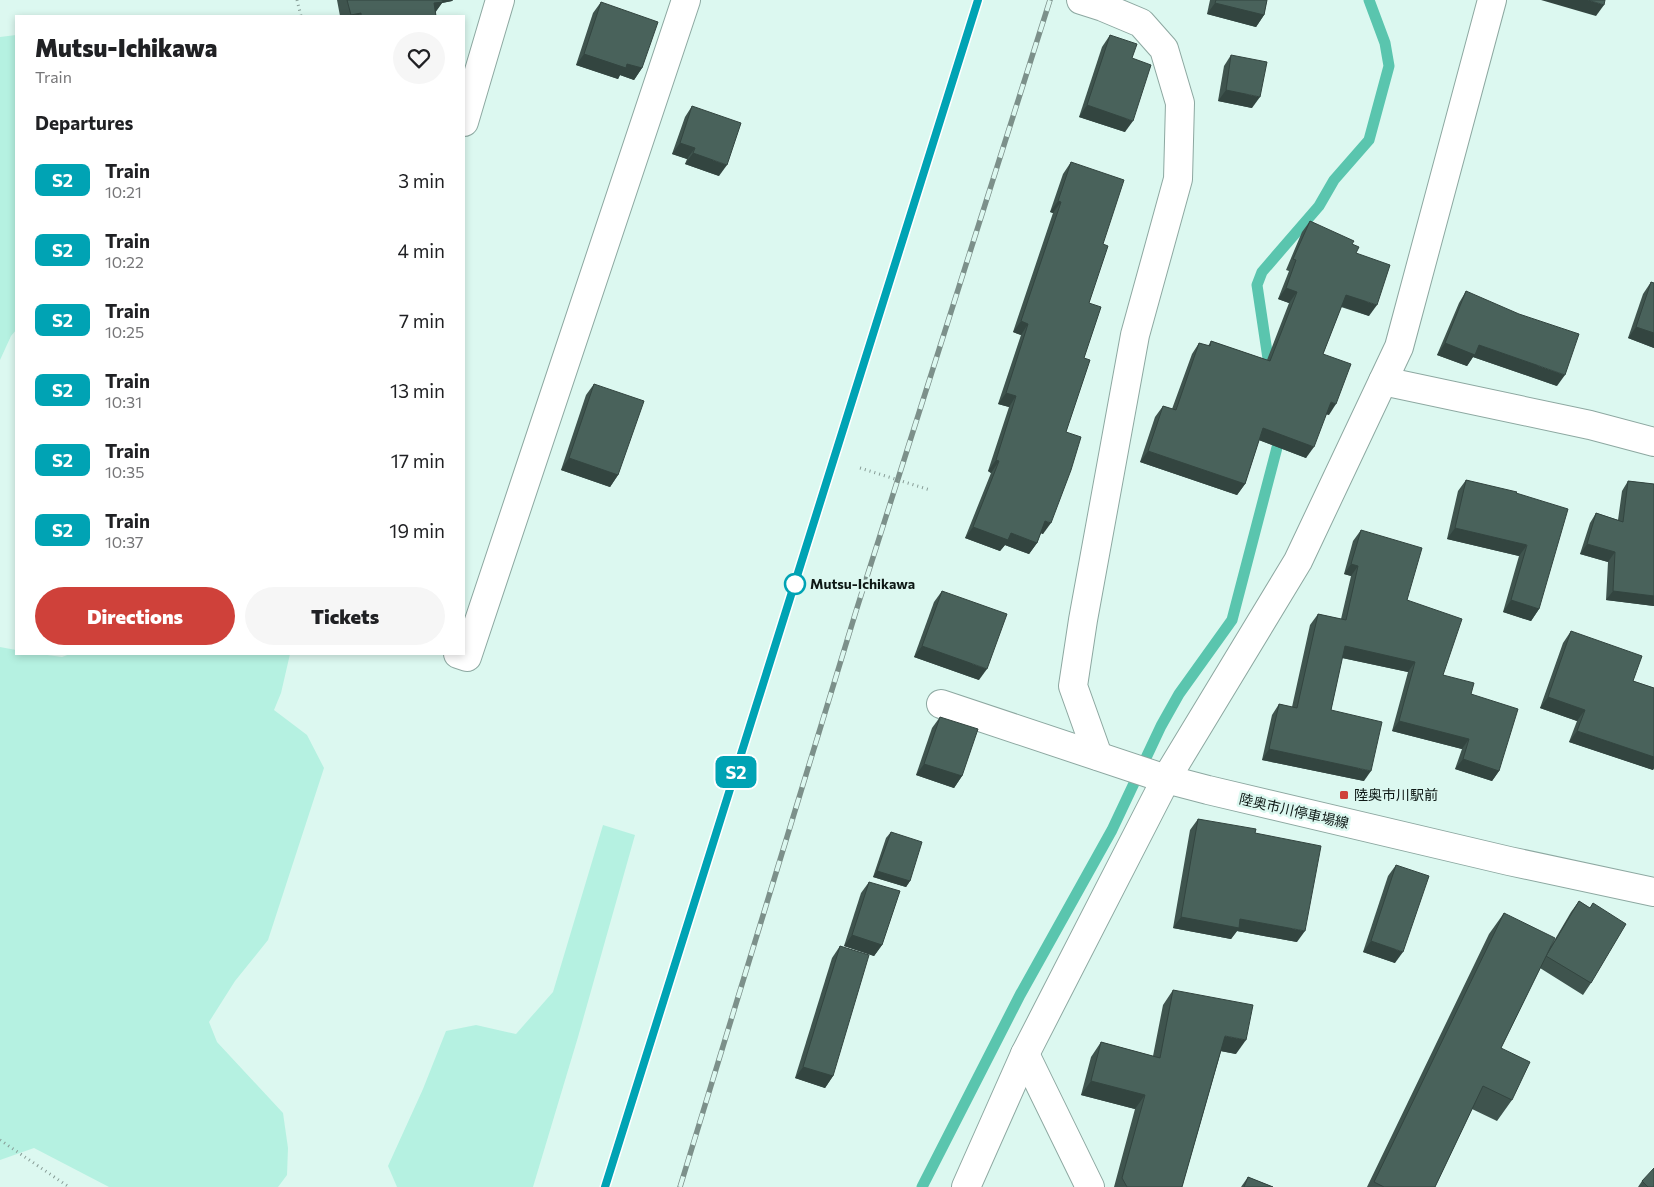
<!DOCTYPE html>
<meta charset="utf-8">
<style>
body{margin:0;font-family:Commissioner,"Noto Sans JP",sans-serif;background:#f6f6f6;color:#202124;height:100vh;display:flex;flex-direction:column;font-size:19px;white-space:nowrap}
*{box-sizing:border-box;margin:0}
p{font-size:16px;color:#757577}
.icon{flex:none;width:28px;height:28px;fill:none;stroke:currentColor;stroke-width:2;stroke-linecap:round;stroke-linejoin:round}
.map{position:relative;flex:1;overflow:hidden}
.sheet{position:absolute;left:15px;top:15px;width:450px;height:640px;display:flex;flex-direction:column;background:#fff;border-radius:0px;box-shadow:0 2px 8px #0003}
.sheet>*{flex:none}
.badge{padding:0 10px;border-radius:8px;font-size:18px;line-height:32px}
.map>.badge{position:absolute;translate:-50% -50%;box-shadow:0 0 0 2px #fff}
h2{padding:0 20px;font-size:19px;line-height:45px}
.round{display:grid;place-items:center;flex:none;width:52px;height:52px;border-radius:26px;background:#f6f6f6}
.head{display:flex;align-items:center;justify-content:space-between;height:85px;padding:0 20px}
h1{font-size:24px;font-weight:800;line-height:38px}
.cta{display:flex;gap:10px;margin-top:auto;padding:10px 20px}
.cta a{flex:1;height:58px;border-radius:30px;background:#cf413a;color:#fff;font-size:20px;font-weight:800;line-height:58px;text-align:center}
.cta a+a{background:#f6f6f6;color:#202124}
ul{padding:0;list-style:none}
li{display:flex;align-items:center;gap:15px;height:70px;padding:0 20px}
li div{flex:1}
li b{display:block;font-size:19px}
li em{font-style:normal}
li .badge{min-width:55px;font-weight:700;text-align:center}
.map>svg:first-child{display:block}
</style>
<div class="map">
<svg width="1654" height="1187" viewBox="0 0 1654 1187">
<rect width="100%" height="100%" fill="#dcf8f0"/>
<g fill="#b5f1e1">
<polygon points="16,35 16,330 11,336 0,360 0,37"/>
<polygon points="0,647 16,650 16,654 40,654 62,657 70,654 290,654 281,693 274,710 307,735 324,768 268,940 235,981 209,1022 217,1042 283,1113 288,1148 287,1175 278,1187 109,1187 34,1148 0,1160"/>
<polygon points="603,825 635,835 578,1037 533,1187 397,1187 388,1166 423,1089 446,1031 476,1025 516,1034 553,992"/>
</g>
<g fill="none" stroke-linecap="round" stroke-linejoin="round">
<g stroke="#5ac5ae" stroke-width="11">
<polyline points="1270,372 1257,285 1262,272 1319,206 1334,180 1369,140 1389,66 1385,43 1369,0"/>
<polyline points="922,1187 1020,995 1112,830 1161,726 1179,694 1232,620 1280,436 1279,433"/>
</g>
<defs>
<g id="minor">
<polyline points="1081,0 1103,7 1141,23 1164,49 1180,103 1178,179 1135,335 1083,620 1073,686 1098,756"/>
<polyline points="464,122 500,0"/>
<polyline points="1383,381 1590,425 1654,442"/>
<polyline points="458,654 467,657 686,0"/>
<polyline points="941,704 1166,779"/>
<polyline points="1025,1054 1090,1187"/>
<polyline points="966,1187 1025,1054 1166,779 1298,561 1399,347 1492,0"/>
</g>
<polyline id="major" points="1166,779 1208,790 1509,861 1654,892"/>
</defs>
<use href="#minor" stroke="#8da8a1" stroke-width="30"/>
<use href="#major" stroke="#8da8a1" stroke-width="30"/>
<g stroke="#879c96" stroke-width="3" stroke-dasharray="1 4" stroke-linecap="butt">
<polyline points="297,0 301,16"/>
<polyline points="0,1140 69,1187"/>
</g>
<use href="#minor" stroke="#fff" stroke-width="28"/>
<use href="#major" stroke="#fff" stroke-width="28"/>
<defs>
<g id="rail">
<polyline points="604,1187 796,580 932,144 978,0"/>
<polyline points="680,1187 857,608 1050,0"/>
</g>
</defs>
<use href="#rail" stroke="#7c908a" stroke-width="5.5"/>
<use href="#rail" stroke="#dcf8f0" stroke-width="4" stroke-dasharray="11" stroke-linecap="butt"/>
<polyline stroke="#879c96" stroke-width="3" stroke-dasharray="1 4" stroke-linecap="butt" points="860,468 930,490"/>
</g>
<g fill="#3f544e">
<polygon points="337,0 453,0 452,1 442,3 435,12 436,16 340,16"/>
<polygon points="1210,0 1267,0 1264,15 1256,27 1207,14"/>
<polygon points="601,2 642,68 634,80 620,75 618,79 576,65 593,13"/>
<polygon points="1110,35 1132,58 1125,132 1079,117 1102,47"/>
<polygon points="1231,55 1252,108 1218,101 1224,66"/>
<polygon points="692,106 719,176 685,164 687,159 672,154 685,117"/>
<polygon points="1071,162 1103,244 1089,303 1084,358 1066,432 1043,534 1041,533 1037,543 1029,554 1005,545 1000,551 965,538 991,473 988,471 1009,407 998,404 1021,335 1013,332 1053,213 1050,212 1063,174"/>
<polygon points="1310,221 1352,244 1356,253 1369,316 1341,307 1323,354 1329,415 1326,414 1306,458 1259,440 1245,484 1237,495 1140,462 1155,417 1163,406 1172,409 1192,354 1199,343 1208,346 1211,341 1267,360 1289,303 1278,299 1289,271 1286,270 1302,232"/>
<polygon points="1651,282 1654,283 1654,348 1628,338 1643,294"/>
<polygon points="1466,291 1557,386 1473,357 1467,366 1437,355 1459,303"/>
<polygon points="594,384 618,475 610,487 561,470 586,395"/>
<polygon points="1466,480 1516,493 1539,609 1531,621 1503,612 1519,556 1447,539 1458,491"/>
<polygon points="1628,481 1654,484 1654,606 1606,600 1608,562 1580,554 1590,523 1596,513 1618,520 1622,491"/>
<polygon points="1361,530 1407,600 1443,675 1471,694 1499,771 1492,781 1455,769 1462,749 1392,731 1408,672 1342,658 1331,710 1364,781 1262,760 1272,715 1279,704 1292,707 1310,625 1318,614 1341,619 1351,576 1344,574 1353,541"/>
<polygon points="942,591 979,680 914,657 934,602"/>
<polygon points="1571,631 1633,681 1654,688 1654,768 1653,770 1569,742 1577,721 1540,708 1563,643"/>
<polygon points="940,717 962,776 954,788 916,775 932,728"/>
<polygon points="1198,819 1255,833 1297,942 1237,931 1231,939 1173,928 1190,830"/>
<polygon points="891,832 910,881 906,887 873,877 886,838"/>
<polygon points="1396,865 1395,963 1363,952 1388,876"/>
<polygon points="869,882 882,945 874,956 844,946 861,893"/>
<polygon points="1579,901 1590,908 1593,903 1591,983 1583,995 1540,968 1501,1048 1512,1100 1497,1121 1472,1109 1435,1187 1367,1187 1489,934 1504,913 1551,946 1571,912"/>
<polygon points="840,946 833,1076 825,1088 795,1078 832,958"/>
<polygon points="1173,990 1236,1054 1221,1051 1182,1187 1114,1187 1135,1109 1081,1095 1091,1057 1101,1042 1153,1056 1163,1005"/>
<polygon points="1248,1177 1273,1187 1241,1187"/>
<polygon points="1642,1181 1654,1187 1638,1187"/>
</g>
<g fill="#334540">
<polygon points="436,0 453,0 452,1 442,3 435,13 426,15"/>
<polygon points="1541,0 1588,0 1604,5 1596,16"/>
<polygon points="1215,3 1264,15 1256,27 1207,14"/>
<polygon points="361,13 358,16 350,16 351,15"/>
<polygon points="584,54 627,64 642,68 634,80 620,75 618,79 576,65"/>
<polygon points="1226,90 1260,97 1252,108 1218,101"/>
<polygon points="1087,105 1133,121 1125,132 1079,117"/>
<polygon points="680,143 695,148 687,159 672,154"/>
<polygon points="693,153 727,165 719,176 685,164"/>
<polygon points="1058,201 1061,202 1053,213 1050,212"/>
<polygon points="1286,288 1297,292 1289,303 1278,299"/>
<polygon points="1346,295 1377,305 1369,316 1338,305"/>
<polygon points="1021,321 1028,324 1021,335 1013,332"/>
<polygon points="1636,327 1654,333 1654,348 1628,338"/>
<polygon points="1445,343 1479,345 1565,375 1557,386 1473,357 1467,366 1437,355"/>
<polygon points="1006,393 1016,396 1009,407 998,404"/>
<polygon points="1331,402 1336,404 1329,415 1323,413"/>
<polygon points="1263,428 1314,447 1306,458 1256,439"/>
<polygon points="1148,451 1245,484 1237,495 1140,462"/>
<polygon points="569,458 618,475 610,487 561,470"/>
<polygon points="996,460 999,461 991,473 988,471"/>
<polygon points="1045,521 1051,523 1043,534 1037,532"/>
<polygon points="973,527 1011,533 1037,543 1029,554 1005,545 1000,551 965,538"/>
<polygon points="1455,528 1527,545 1519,556 1447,539"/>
<polygon points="1587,544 1615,552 1608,562 1580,554"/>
<polygon points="1351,564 1358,566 1351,576 1344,574"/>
<polygon points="1613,591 1654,596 1654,606 1606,600"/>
<polygon points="1511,600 1539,609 1531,621 1503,612"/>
<polygon points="922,646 987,669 979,680 914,657"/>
<polygon points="1345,646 1415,662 1408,672 1338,657"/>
<polygon points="1548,697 1585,710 1577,721 1540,708"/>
<polygon points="1399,721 1469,739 1462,749 1392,731"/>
<polygon points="1577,731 1654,757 1654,768 1653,770 1569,742"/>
<polygon points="1269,749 1371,771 1364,781 1262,760"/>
<polygon points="1463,759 1499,771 1492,781 1455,769"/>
<polygon points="924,764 962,776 954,788 916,775"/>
<polygon points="877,871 910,881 906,887 873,877"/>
<polygon points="1181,917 1240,919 1305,931 1297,942 1237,931 1231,939 1173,928"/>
<polygon points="852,935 882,945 874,956 844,946"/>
<polygon points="1371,941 1403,952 1395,963 1363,952"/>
<polygon points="1225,1036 1246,1040 1236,1054 1215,1050"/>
<polygon points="803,1067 833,1076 825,1088 795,1078"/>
<polygon points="1091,1081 1145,1095 1135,1109 1081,1095"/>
</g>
<g fill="#49625b" stroke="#334540">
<polygon points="347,0 442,0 443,2 434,3 436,16 361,16 361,13 351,15"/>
<polygon points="1216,0 1267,0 1264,15 1215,3"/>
<polygon points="1588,0 1605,0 1604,5"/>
<polygon points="601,2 658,22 642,68 627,64 626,68 584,54"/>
<polygon points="1110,35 1137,44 1132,58 1151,65 1133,121 1087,105"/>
<polygon points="1231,55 1267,62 1260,97 1226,90"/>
<polygon points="692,106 741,123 727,165 693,153 695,148 680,143"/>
<polygon points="1071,162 1124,180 1103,244 1108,246 1089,303 1101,307 1084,358 1090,360 1066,432 1081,437 1071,470 1051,523 1045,521 1037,543 1011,533 1008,540 973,527 999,461 996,460 1016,396 1006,393 1028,324 1021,321 1061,202 1058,201"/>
<polygon points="1310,221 1354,241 1352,244 1359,247 1356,253 1390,265 1377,305 1346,295 1323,354 1351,364 1336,404 1331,402 1314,447 1263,428 1245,484 1148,451 1163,406 1176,410 1199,343 1210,346 1211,341 1270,361 1297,292 1286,288 1296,260 1293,259"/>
<polygon points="1651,282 1654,283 1654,333 1636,327"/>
<polygon points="1466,291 1519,314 1579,334 1565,375 1479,345 1475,355 1445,343"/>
<polygon points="594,384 644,401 618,475 569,458"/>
<polygon points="1466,480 1517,492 1516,493 1568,509 1539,609 1511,600 1527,545 1455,528"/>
<polygon points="1628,481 1654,484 1654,596 1613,591 1615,552 1587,544 1596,513 1623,522"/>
<polygon points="1361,530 1422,548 1407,600 1462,619 1443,675 1474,683 1471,694 1518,709 1499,771 1463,759 1469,739 1399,721 1415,662 1345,646 1331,710 1382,722 1371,771 1269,749 1279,704 1297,708 1318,614 1346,620 1358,566 1351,564"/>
<polygon points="942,591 1007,614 987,669 922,646"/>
<polygon points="1571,631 1642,656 1633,681 1654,688 1654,757 1577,731 1585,710 1548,697"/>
<polygon points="940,717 978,729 962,776 924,764"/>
<polygon points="1198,819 1256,829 1255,833 1321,846 1305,931 1240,919 1239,928 1181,917"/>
<polygon points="891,832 922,842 910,881 877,871"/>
<polygon points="1396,865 1429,876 1403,952 1371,941"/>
<polygon points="869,882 900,891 882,945 852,935"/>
<polygon points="1579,901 1590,908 1593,903 1626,924 1591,983 1546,956"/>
<polygon points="1504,913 1555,938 1501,1048 1530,1062 1512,1100 1483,1086 1435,1187 1384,1187 1374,1182"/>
<polygon points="840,946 869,955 833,1076 803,1067"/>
<polygon points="1173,990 1253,1005 1246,1040 1225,1036 1182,1187 1127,1187 1122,1178 1145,1095 1091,1081 1101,1042 1160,1058"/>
<polygon points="1654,1168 1654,1187 1648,1187 1642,1181"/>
<polygon points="1248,1177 1273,1187 1244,1187"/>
</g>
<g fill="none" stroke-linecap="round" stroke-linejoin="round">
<defs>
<polyline id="line" points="605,1187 978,0"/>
</defs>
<use href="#line" stroke="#fff" stroke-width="11"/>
<use href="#line" stroke="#00a3b4" stroke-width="8"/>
</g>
<circle fill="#fff" stroke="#00a3b4" stroke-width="2.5" cx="795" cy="584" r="10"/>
<rect fill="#cf413a" stroke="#dcf8f0" stroke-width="2" x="1339" y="790" width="10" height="10" rx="2.5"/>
<g text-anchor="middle" stroke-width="5" stroke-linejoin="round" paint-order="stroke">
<g font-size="14" font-weight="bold" fill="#0e1815" stroke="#dcf8f0" text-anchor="start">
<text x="810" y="589">Mutsu-Ichikawa</text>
</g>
<g font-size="14" fill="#0e1815" stroke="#dcf8f0" text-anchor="start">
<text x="1354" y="800">陸奥市川駅前</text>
</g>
<g font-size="14" fill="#0e1815" stroke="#dcf8f0">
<text transform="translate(1294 811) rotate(13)" y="5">陸奥市川停車場線</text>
</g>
</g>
</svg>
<b class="badge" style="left:736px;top:772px;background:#00a3b4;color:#fff">S2</b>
<section class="sheet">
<div class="head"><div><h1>Mutsu-Ichikawa</h1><p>Train</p></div><a class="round"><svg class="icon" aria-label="heart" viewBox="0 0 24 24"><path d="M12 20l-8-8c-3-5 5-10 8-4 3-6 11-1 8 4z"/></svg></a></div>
<h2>Departures</h2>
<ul>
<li><span class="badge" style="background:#00a3b4;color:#fff">S2</span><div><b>Train</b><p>10:21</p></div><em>3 min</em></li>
<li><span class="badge" style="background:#00a3b4;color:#fff">S2</span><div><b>Train</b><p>10:22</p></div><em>4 min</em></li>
<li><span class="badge" style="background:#00a3b4;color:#fff">S2</span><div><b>Train</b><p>10:25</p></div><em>7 min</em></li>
<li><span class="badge" style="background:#00a3b4;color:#fff">S2</span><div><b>Train</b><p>10:31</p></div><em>13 min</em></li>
<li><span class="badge" style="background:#00a3b4;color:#fff">S2</span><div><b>Train</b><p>10:35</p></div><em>17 min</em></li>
<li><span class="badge" style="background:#00a3b4;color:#fff">S2</span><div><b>Train</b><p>10:37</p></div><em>19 min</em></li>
</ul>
<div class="cta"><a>Directions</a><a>Tickets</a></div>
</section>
</div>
